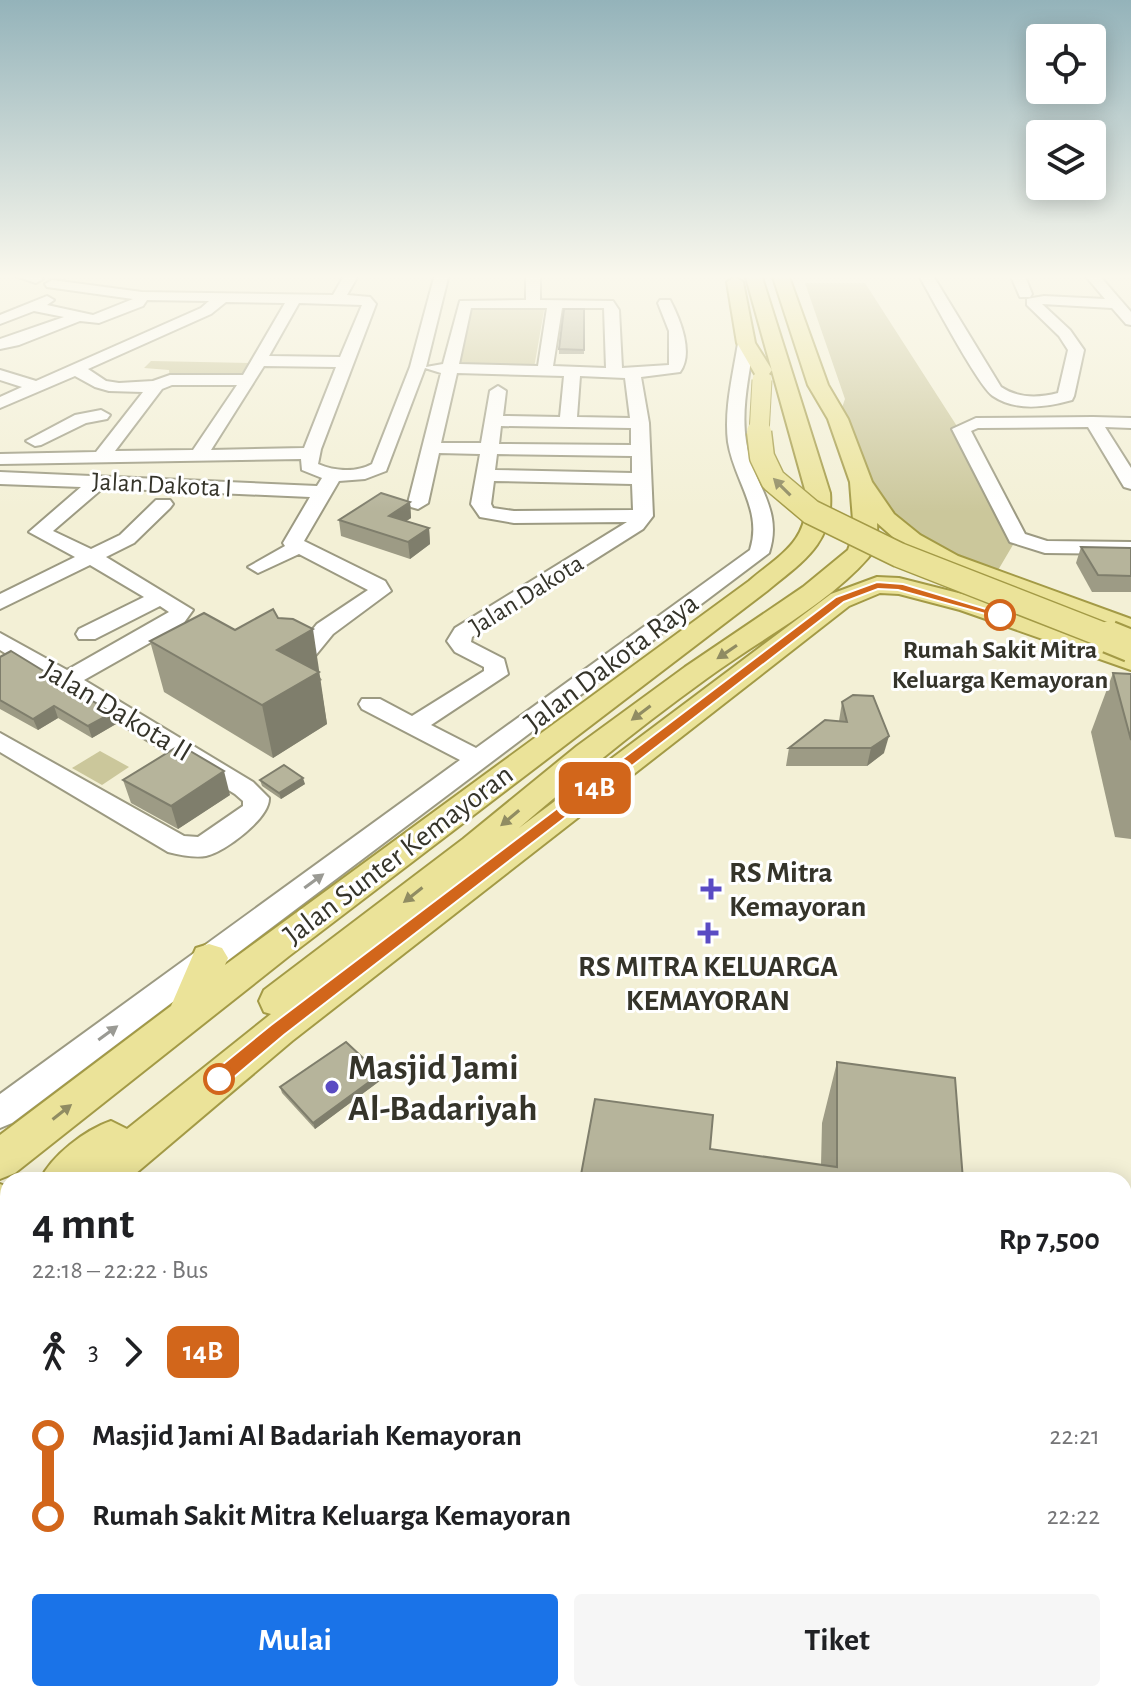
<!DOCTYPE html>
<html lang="id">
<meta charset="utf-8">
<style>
body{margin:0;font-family:"Alegreya Sans",sans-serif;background:#f6f6f6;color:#202124;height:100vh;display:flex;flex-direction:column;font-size:30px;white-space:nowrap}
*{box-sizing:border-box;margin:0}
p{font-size:26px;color:#757577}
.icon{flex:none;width:44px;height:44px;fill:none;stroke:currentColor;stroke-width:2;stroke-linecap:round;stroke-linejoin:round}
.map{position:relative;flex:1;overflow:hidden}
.panel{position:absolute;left:0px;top:1172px;width:1132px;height:530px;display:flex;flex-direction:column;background:#fff;border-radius:24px 24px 0 0;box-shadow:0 4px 20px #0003}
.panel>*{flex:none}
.badge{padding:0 16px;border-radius:12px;font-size:28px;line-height:52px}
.controls{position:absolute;left:1026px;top:24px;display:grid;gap:16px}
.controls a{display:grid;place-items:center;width:80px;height:80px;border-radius:8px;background:#fff;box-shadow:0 4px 20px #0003;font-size:40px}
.map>.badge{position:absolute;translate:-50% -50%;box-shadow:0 0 0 4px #fff}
.legs{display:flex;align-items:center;gap:12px;height:88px;padding:0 32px;font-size:26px}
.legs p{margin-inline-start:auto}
.overview{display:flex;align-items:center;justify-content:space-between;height:136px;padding:0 32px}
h1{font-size:44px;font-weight:700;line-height:60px}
.action{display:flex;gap:16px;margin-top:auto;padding:16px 32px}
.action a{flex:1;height:92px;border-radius:8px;background:#1a73e8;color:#fff;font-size:32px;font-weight:700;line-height:92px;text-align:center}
.action a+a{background:#f6f6f6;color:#202124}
ul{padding:0 32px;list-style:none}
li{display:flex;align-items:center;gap:28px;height:80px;font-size:30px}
li i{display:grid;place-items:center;width:12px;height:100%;margin:0 10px;background:currentColor}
li i::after{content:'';width:20px;height:20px;margin:-10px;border:6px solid;border-radius:50%;background:#fff}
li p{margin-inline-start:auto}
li:first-child i{background:linear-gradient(#0000 50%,currentColor 0)}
li:last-child i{background:linear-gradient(currentColor 50%,#0000 0)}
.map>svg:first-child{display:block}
</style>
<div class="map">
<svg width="1131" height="1701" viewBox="0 0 1131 1701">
<rect width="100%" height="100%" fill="#f3f0d6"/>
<g fill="#cbc79b">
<polygon points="805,283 865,283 962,434 1017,538 994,577 886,519 838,419 845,399"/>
<polygon points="472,304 545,305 534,368 453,366"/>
<polygon points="151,361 250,363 240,378 170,379 169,370 144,368"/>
<polygon points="100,751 129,767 102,785 72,768"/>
</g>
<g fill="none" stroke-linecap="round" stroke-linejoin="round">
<defs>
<g id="minor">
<polygon points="10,274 32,274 43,279 36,283"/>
<path d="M 345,274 L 359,274 L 347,295 L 370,297 L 376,304 L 321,449 L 318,464 C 334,471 356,473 372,464 L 410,367 L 435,274 L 449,274 L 426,367 L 443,364 L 460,301 L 526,300 L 526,274 L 540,274 L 540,300 L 613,301 L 619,310 L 622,368 L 669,365 L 669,331 L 658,303 L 660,300 L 670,300 C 680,319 694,353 680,372 L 641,377 L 649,423 L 653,516 L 643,529 L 472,637 L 471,642 L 504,659 L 508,674 L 431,725 L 476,748 L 750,550 C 763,510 734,481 728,442 C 724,409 733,375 738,343 L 746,338 L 754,343 C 749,375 741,409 746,441 C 752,484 784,508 769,553 L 12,1123 L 0,1128 L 0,1094 L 460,760 L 362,709 L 359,704 L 362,699 L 380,699 L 412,716 L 484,671 L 484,667 L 455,652 L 447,641 L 455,628 L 627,522 L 514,523 L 480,517 L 471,504 L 480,454 L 439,453 L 428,503 L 418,509 L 411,507 L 408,503 L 441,373 L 425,368 L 386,471 L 365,479 L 339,481 L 304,541 L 385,581 L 391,591 L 333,634 L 306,667 L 290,667 L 286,662 L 317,624 L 368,590 L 299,554 L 258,573 L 248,567 L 285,546 L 283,543 L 310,497 L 103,488 L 53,531 L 91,549 L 120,535 L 156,500 L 170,500 L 173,504 L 170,508 L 134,543 L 106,557 L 193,610 L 183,624 L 84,680 L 253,782 L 269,798 C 270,818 225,852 206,856 C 194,858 180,855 168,852 L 0,752 L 0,733 L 184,836 L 198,837 L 243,806 L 243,801 L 235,794 L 0,650 L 0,633 L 67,670 L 169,612 L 160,606 L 95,639 L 79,639 L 76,634 L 79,629 L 144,597 L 90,565 L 0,609 L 0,594 L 75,557 L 29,532 L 81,487 L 0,484 L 0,472 L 317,486 L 322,478 L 302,470 L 301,459 L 0,464 L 0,454 L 96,452 L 143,392 L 109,391 L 95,387 L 75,376 L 0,408 L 0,397 L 22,387 L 0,380 L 0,370 L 36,381 L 201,308 L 209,301 L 147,300 L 143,306 L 99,323 L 80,321 L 19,345 L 0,349 L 0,339 L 64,317 L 34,311 L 0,324 L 0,315 L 47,296 L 54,300 L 47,305 L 93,315 L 133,299 L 47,287 L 45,284 L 52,280 L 142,292 L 333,295 ZM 226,302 L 285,303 L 243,375 L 170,375 L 153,381 L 119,383 L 106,381 L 88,369 L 211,314 ZM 299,303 L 362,305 L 340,357 L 269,356 ZM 471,308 L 547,308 L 538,366 L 459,364 ZM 562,308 L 604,308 L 606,368 L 553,366 ZM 264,366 L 336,367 L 304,448 L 211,450 ZM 457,373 L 564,376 L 560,417 L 503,416 L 506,391 L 498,386 L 490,391 L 481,443 L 441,443 ZM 580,376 L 625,378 L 630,418 L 577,417 ZM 172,385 L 237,385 L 193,450 L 115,451 L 162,389 ZM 501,426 L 631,428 L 631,445 L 499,444 ZM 497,454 L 632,456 L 632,473 L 495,470 ZM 494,481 L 632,484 L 633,510 L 514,511 L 493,508 L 491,504 Z"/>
<path d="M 918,274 L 932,274 L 1001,387 C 1019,399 1039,398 1058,393 L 1068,350 L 1059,336 L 1027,305 L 1027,299 L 1044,296 L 1105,299 L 1084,274 L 1098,274 L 1131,312 L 1131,325 L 1126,324 L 1112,308 L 1042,304 L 1070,330 L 1084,350 L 1074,396 L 1072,400 C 1047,407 1016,412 993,396 C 978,386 931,296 918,274 Z"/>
<polygon points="1010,274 1024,274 1032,294 1030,297 1020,297"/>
<polygon points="101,410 110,415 107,419 86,423 41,445 35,446 26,441 75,415"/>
<polygon points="1093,417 1131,418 1131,428 1105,427 1131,468 1131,489 1124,487 1088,427 978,428 971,431 1025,534 1047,541 1131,542 1131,554 1045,553 1010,542 952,429 976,418"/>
</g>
<g id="major">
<path d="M 745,274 L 761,274 L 830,493 C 834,543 802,562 767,591 L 289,956 L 15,1173 L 0,1179 L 0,1135 L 171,1006 L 196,948 L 209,944 L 222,948 L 228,958 L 225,965 L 749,581 C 782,553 810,541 806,493 Z"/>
<path d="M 772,274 L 788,274 L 828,385 L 848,419 L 872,482 L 894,514 L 920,535 L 958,556 L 1131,619 L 1131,636 L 940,566 L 902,545 L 877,523 C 878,534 876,549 868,558 C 826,606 757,641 706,679 C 641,726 579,776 519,828 L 831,594 L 877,577 L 899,578 L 978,598 L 1131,652 L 1131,670 L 960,610 L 899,594 L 880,593 L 849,606 L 292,1041 L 128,1180 L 40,1180 C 52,1155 85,1130 111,1121 L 127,1129 L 271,1014 L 264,1012 L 259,1001 L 264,990 L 463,839 L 577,746 L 685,667 L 803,587 L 848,550 L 854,533 L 850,482 L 828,419 L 808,385 Z"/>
<polygon points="735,277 743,282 755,343 772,370 769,374 755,374 737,343 727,282"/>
<polygon points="0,1184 8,1187 8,1278 0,1281 0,1234 6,1231 0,1229"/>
</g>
</defs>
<use href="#minor" stroke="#9c9a82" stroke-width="4"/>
<use href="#major" stroke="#a39a46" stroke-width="4"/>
<use href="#minor" fill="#fff" fill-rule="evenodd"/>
<use href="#major" fill="#ebe399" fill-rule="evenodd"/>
<defs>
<polyline id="major-bridge-far2" points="759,434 762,380"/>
<polyline id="major-bridge-far1" points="759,432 762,457 773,480 811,512 899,555 1114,639"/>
<polyline id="major-bridge" points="1109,637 1131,646"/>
</defs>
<use href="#major-bridge-far2" stroke="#a39a46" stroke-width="21" stroke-linecap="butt"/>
<use href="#major-bridge-far1" stroke="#a39a46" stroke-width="27" stroke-linecap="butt"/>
<use href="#major-bridge" stroke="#a39a46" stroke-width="35" stroke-linecap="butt"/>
<use href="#major-bridge-far2" stroke="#ebe399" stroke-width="19"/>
<use href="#major-bridge-far1" stroke="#ebe399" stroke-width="24"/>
<use href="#major-bridge" stroke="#ebe399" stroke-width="31"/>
</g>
<g fill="#9d9b85">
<polygon points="584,309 584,354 559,354 559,349"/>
<polygon points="410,502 411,518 406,521 429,528 430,544 410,559 341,536 339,520"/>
<polygon points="1081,547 1131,548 1131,592 1092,592 1076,563"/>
<polygon points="278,618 322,680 320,681 327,724 273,758 164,692 150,641 235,630"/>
<polygon points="0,657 112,713 116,724 92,738 58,718 38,730 0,709"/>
<polygon points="1113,673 1131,674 1131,839 1115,837 1091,732"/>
<polygon points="842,702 884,753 867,766 786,766 789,748 839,721"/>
<polygon points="123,780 230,795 178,829 131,803"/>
<polygon points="260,780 305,784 281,799 262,786"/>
<polygon points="837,1062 963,1180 580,1180 710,1149 821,1165 822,1123"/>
<polygon points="381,1080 315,1129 282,1093 280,1087"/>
</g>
<g fill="#7f7e6c">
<polygon points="410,502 411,518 391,531 389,516"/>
<polygon points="429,528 430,544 410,559 408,542"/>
<polygon points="313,629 327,724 273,758 262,705 277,650"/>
<polygon points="54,706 58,718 38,730 33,719"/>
<polygon points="112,713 116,724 92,738 88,726"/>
<polygon points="889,736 884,753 867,766 871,748"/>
<polygon points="224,771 230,795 178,829 171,806"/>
<polygon points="303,778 305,784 281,799 279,793"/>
<polygon points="380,1074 381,1080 315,1129 313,1123"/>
</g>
<g fill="#b6b49b" stroke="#7f7e6c" stroke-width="2">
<polygon points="564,309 584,309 584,350 559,349"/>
<polygon points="381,493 410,502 389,516 429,528 408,542 339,520"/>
<polygon points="1081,547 1131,548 1131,576 1098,575"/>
<polygon points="273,609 278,618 293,619 313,629 277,650 319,672 262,705 150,641 204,613 235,630"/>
<polygon points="11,651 112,713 88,726 54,706 33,719 0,700 0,657"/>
<polygon points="1113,673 1131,674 1131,740"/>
<polygon points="853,695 873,696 889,736 871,748 789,748 825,720 847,722 842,702"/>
<polygon points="180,745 224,771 171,806 123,780"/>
<polygon points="284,765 303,778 279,793 260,780"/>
<polygon points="346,1042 380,1074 313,1123 280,1087"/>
<polygon points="837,1062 955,1078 963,1180 580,1180 595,1099 713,1115 710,1149 837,1167"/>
<polygon points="372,1694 893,1694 893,1701 370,1701"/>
</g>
<defs><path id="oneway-solid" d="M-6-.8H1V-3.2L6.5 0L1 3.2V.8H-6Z" transform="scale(2)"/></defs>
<g fill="#908c62">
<use href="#oneway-solid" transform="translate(782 487) rotate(-135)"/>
<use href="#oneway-solid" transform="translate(727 652) rotate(146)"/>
<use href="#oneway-solid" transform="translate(641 713) rotate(143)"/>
<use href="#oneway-solid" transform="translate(510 818) rotate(140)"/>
<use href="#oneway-solid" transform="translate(413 895) rotate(142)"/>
<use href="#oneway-solid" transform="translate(62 1112) rotate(-38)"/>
</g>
<g fill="#9a9a94">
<use href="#oneway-solid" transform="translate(314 881) rotate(-36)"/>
<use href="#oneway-solid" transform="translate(108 1033) rotate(-36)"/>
</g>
<linearGradient id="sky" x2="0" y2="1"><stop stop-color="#94b3ba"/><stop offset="0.54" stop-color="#faf8ed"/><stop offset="1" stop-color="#faf8ed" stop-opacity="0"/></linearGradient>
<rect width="1131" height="512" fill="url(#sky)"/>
<polygon fill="#d2661b" stroke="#fff" stroke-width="2" points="877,582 903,584 1006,615 1000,618 898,590 878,589 844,602 284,1035 226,1084 212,1084 210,1079 212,1073 271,1025 836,597"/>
<g fill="#fff" stroke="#d2661b" stroke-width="4">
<circle cx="1000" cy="615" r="14"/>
<circle cx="219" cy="1079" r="14"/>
</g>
<g fill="#5a4bc3" stroke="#fff" stroke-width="3">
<path d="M707 877h8v8h8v8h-8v8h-8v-8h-8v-8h8z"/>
<path d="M704 921h8v8h8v8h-8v8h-8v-8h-8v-8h8z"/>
<circle cx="332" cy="1087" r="8"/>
</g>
<g text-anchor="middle" stroke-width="6" stroke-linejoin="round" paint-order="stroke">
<g font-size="26" fill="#35342a" stroke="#fff">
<text transform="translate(162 484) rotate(3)" y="9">Jalan Dakota I</text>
<text transform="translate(526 594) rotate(-32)" y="9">Jalan Dakota</text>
</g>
<g font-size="26" font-weight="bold" fill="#35342a" stroke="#fff">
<text x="1000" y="658">Rumah Sakit Mitra<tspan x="1000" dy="30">Keluarga Kemayoran</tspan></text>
</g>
<g font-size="30" fill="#35342a" stroke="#fff">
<text transform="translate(611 662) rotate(-37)" y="10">Jalan Dakota Raya</text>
<text transform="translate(117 710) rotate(31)" y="10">Jalan Dakota II</text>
<text transform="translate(398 854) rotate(-37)" y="10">Jalan Sunter Kemayoran</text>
</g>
<g font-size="30" font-weight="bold" fill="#35342a" stroke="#fff" text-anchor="start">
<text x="729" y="882">RS Mitra<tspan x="729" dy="34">Kemayoran</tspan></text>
<text x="708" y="976" text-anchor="middle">RS MITRA KELUARGA<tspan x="708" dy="34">KEMAYORAN</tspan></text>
</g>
<g font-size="36" font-weight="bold" fill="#35342a" stroke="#fff" text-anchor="start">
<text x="348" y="1079">Masjid Jami<tspan x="348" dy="41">Al-Badariyah</tspan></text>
</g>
</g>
</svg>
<div class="controls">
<a><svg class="icon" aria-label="locate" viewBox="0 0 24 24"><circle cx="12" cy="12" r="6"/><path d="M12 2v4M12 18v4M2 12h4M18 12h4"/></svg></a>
<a><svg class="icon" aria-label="layers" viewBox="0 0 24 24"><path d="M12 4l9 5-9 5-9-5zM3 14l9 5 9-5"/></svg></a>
</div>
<b class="badge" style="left:595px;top:788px;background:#d2661b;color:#fff">14B</b>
<section class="panel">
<div class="overview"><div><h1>4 mnt</h1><p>22:18 – 22:22 · Bus</p></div><b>Rp 7,500</b></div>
<div class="legs"><svg class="icon" aria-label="walk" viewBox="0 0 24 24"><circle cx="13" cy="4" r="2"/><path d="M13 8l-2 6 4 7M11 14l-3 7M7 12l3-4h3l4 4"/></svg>3<svg class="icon" aria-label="forward" viewBox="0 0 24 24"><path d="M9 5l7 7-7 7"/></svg><b class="badge" style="background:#d2661b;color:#fff">14B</b></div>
<ul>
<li><i style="color:#d2661b"></i><b>Masjid Jami Al Badariah Kemayoran</b><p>22:21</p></li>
<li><i style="color:#d2661b"></i><b>Rumah Sakit Mitra Keluarga Kemayoran</b><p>22:22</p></li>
</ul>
<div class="action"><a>Mulai</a><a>Tiket</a></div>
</section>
</div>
